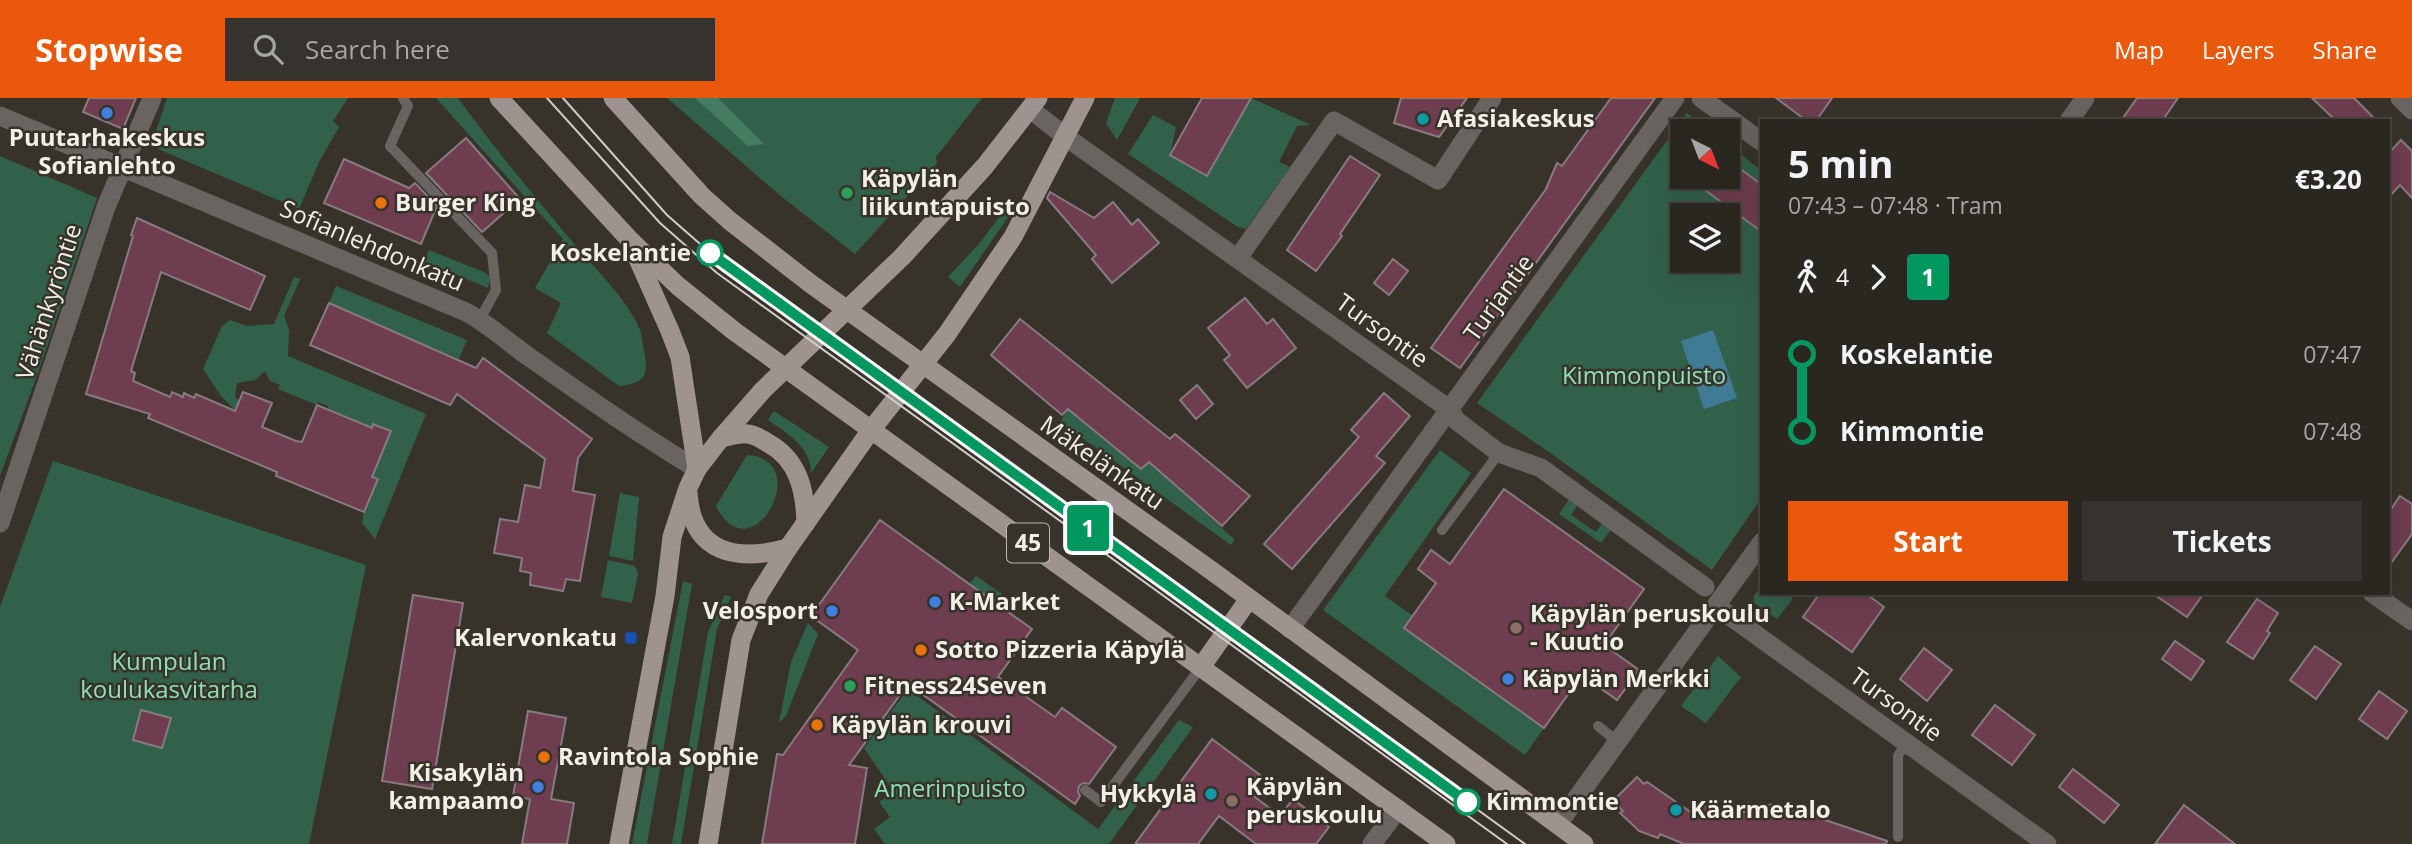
<!DOCTYPE html>
<meta charset="utf-8">
<style>
body{margin:0;font-family:"Open Sans",sans-serif;background:#36322d;color:#f1f3f6;height:100vh;display:flex;flex-direction:column;font-size:26px;white-space:nowrap}
*{box-sizing:border-box;margin:0}
p{font-size:23px;color:#a5a5a5}
.icon{flex:none;width:38px;height:38px;fill:none;stroke:currentColor;stroke-width:2;stroke-linecap:round;stroke-linejoin:round}
.map{position:relative;flex:1;overflow:hidden}
.drawer{position:absolute;left:1760px;top:21px;width:630px;height:476px;display:flex;flex-direction:column;background:#2a2620;border-radius:0px;box-shadow:0 7px 28px #0002,0 0 0 2px #46433e}
.drawer>*{flex:none}
.badge{padding:0 14px;border-radius:5px;font-size:24px;line-height:46px}
.needle{width:46px;rotate:138deg}
.buttons{position:absolute;left:1670px;top:21px;display:grid;gap:14px}
.buttons a{display:grid;place-items:center;width:70px;height:70px;border-radius:0px;background:#2a2620;box-shadow:0 7px 28px #0002,0 0 0 2px #46433e;font-size:35px}
.map>.badge{position:absolute;translate:-50% -50%;box-shadow:0 0 0 4px #fff}
.legs{display:flex;align-items:center;gap:10px;height:77px;padding:0 28px;font-size:23px}
.legs p{margin-inline-start:auto}
.headline{display:flex;align-items:center;justify-content:space-between;height:119px;padding:0 28px}
h1{font-size:38px;font-weight:700;line-height:52px}
.primary-button{display:flex;gap:14px;margin-top:auto;padding:14px 28px}
.primary-button a{flex:1;height:80px;border-radius:0px;background:#ea580c;color:#fff;font-size:28px;font-weight:700;line-height:80px;text-align:center}
.primary-button a+a{background:#36322d;color:#f1f3f6}
ul{padding:0 28px;list-style:none}
li{display:flex;align-items:center;gap:24px;height:77px;font-size:26px}
li i{display:grid;place-items:center;width:10px;height:100%;margin:0 9px;background:currentColor}
li i::after{content:'';width:18px;height:18px;margin:-9px;border:5px solid;border-radius:50%;background:#2a2620}
li p{margin-inline-start:auto}
li:first-child i{background:linear-gradient(#0000 50%,currentColor 0)}
li:last-child i{background:linear-gradient(currentColor 50%,#0000 0)}
header{display:flex;align-items:center;gap:42px;box-sizing:border-box;height:98px;padding:0 35px;background:#ea580c;color:#fff}
header strong{font-size:33px}
nav{display:flex;gap:38px;margin-inline-start:auto;font-size:24px}
.search{width:490px;height:63px;background:#36322d;display:flex;align-items:center;gap:18px;box-sizing:border-box;padding:0 24px;border-radius:0px;color:#a5a5a5;font-size:26px}
.map>svg:first-child{display:block}
</style>
<header>
<strong>Stopwise</strong>
<div class="search"><svg class="icon" aria-label="search" viewBox="0 0 24 24"><circle cx="10" cy="10" r="6"/><path d="M15 15l6 6"/></svg>Search here</div>
<nav><a>Map</a><a>Layers</a><a>Share</a></nav>
</header>
<div class="map">
<svg width="2412" height="746" viewBox="0 0 2412 746">
<rect width="100%" height="100%" fill="#38332a"/>
<g fill="#32614b" fill-rule="evenodd">
<polygon points="167,0 348,0 333,23 339,29 319,64 299,111 151,48"/>
<path d="M 436,0 L 458,0 C 495,51 535,99 575,147 C 596,172 628,202 640,232 C 642,237 642,243 643,248 C 649,273 648,286 619,288 L 547,235 L 561,205 L 535,190 L 563,141 Z"/>
<polygon points="667,0 982,0 936,59 937,65 855,156 782,99"/>
<polygon points="1115,0 1140,0 1117,42 1106,25"/>
<polygon points="1251,0 1311,27 1297,28 1279,64 1290,69 1246,131 1238,129 1128,56 1153,17 1176,29 1170,57 1207,78"/>
<path d="M 1687,15 L 1711,33 L 1682,33 L 1682,79 L 1727,79 L 1727,45 L 1762,73 L 1762,399 L 1712,472 L 1549,354 L 1477,305 ZM 1682,117 L 1727,117 L 1727,163 L 1682,163 Z"/>
<polygon points="0,58 97,100 39,272 0,378"/>
<polygon points="1003,114 1008,119 960,189 948,179 979,146"/>
<polygon points="429,152 486,175 490,179 488,190 424,163"/>
<polygon points="302,177 284,218 289,232 288,258 426,316 375,441 362,425 364,414 378,382 372,379 391,333 374,326 372,330 327,311 328,308 318,304 317,307 278,291 280,287 270,283 265,273 255,282 237,285 235,298 239,304 237,314 221,298 203,271 222,228 230,222 247,228 274,226 294,179 299,181"/>
<polygon points="336,188 467,242 459,261 329,205"/>
<polygon points="1068,311 1141,371 1149,364 1235,442 1231,447 1060,324"/>
<path d="M 774,313 L 829,349 L 811,375 C 811,349 787,335 768,322 Z"/>
<polygon points="1440,352 1471,375 1385,498 1413,518 1405,530 1544,630 1525,657 1323,512"/>
<path d="M 747,357 C 816,361 751,479 716,408 Z"/>
<polygon points="53,363 366,467 309,746 0,746 0,509"/>
<polygon points="620,395 639,399 633,463 609,458"/>
<polygon points="1570,400 1578,406 1571,417 1596,434 1604,423 1613,429 1601,445 1559,416"/>
<polygon points="608,462 635,468 638,475 632,505 601,499"/>
<polygon points="976,478 1012,503 1005,512 969,486"/>
<polygon points="683,483 692,486 647,746 632,746"/>
<polygon points="1762,486 1762,495 1791,495 1792,502 1777,521 1754,505 1754,498"/>
<polygon points="725,497 731,499 717,531 681,746 672,746 708,534"/>
<polygon points="808,525 818,536 786,618 779,625 791,564"/>
<polygon points="1718,558 1741,579 1706,625 1681,608"/>
<polygon points="908,591 1098,731 1179,622 1193,629 1109,746 885,746 874,731 890,719 879,704 894,694 864,650"/>
</g>
<polygon fill="#447c61" points="695,0 718,0 764,46 748,48"/>
<polygon fill="#3f7c94" points="1713,232 1737,300 1704,311 1681,243"/>
<g fill="#6e3d50" stroke="#887b7f" stroke-width="2">
<polygon points="89,0 136,0 123,31 83,14"/>
<polygon points="1202,0 1251,0 1207,78 1170,57"/>
<polygon points="1401,0 1467,0 1439,39 1394,25"/>
<polygon points="1611,0 1655,0 1460,270 1431,250 1546,91 1557,65 1562,68"/>
<polygon points="1776,0 1832,0 1816,23 1807,23"/>
<polygon points="2137,0 2178,0 2162,23 2121,23"/>
<polygon points="2312,0 2354,0 2377,23 2336,23"/>
<polygon points="466,40 520,101 482,134 426,75"/>
<polygon points="2401,42 2412,53 2412,100 2400,87 2389,99 2389,55"/>
<polygon points="1350,58 1380,77 1340,136 1342,138 1316,173 1287,152"/>
<polygon points="344,61 409,90 415,85 437,108 421,146 324,105"/>
<polygon points="1727,61 1762,87 1762,134 1705,92 1715,79 1727,79"/>
<polygon points="1050,94 1094,120 1113,104 1132,127 1138,121 1159,145 1112,185 1092,161 1096,157 1047,100"/>
<polygon points="137,120 265,178 250,212 161,174 131,273 135,275 133,283 170,299 172,294 183,299 184,295 194,300 196,296 235,313 243,294 272,305 262,329 296,343 302,344 317,307 372,330 373,326 391,333 372,379 378,381 364,414 276,378 277,374 148,320 150,316 86,296 133,138 131,137"/>
<polygon points="1393,161 1408,173 1389,197 1374,185"/>
<polygon points="1245,200 1267,226 1273,221 1296,250 1247,290 1224,262 1230,257 1208,230"/>
<polygon points="329,205 476,270 483,260 592,341 578,360 573,393 595,397 580,483 566,481 563,493 530,487 531,475 520,473 522,460 494,455 500,421 518,424 525,387 540,390 545,361 457,296 450,307 310,247"/>
<polygon points="1020,221 1170,341 1175,336 1250,398 1222,428 1149,364 1141,371 1068,311 1062,317 991,257"/>
<polygon points="1197,287 1213,306 1196,321 1180,302"/>
<polygon points="1384,295 1410,318 1376,358 1385,365 1292,471 1264,446 1359,339 1351,332"/>
<polygon points="1504,391 1644,491 1604,547 1639,572 1617,602 1582,577 1544,630 1404,530 1436,485 1418,471 1431,452 1450,466"/>
<polygon points="2400,398 2412,406 2412,436 2389,468 2389,414"/>
<polygon points="880,422 1032,531 998,579 1055,619 1062,610 1116,649 1089,686 1083,685 1079,688 1078,694 1080,698 1075,706 908,586 849,667 867,670 855,746 762,746 777,656 783,657 858,552 811,518"/>
<polygon points="1820,495 1865,495 1884,509 1852,554 1803,519"/>
<polygon points="2152,495 2204,495 2187,519"/>
<polygon points="413,497 463,505 432,691 382,683"/>
<polygon points="2257,501 2278,515 2267,533 2270,535 2253,561 2227,544"/>
<polygon points="2175,543 2204,563 2191,582 2162,561"/>
<polygon points="2315,548 2341,566 2316,601 2290,582"/>
<polygon points="1924,550 1952,572 1927,603 1900,581"/>
<polygon points="2379,593 2407,613 2387,641 2359,621"/>
<polygon points="1995,607 2035,637 2012,667 1972,637"/>
<polygon points="141,612 171,620 162,650 133,642"/>
<polygon points="528,613 566,620 551,701 574,705 567,746 522,746 530,701 513,698"/>
<polygon points="1212,641 1260,677 1247,693 1280,718 1293,701 1329,729 1316,746 1256,746 1219,718 1198,746 1135,746"/>
<polygon points="2073,671 2119,707 2104,725 2059,689"/>
<polygon points="1637,679 1644,686 1647,684 1695,717 1699,707 1755,715 1755,708 1778,706 1887,743 1886,746 1684,746 1660,736 1658,740 1639,733 1620,715 1623,713 1613,703"/>
<polygon points="2184,707 2235,746 2155,746"/>
</g>
<g fill="none" stroke-linecap="round" stroke-linejoin="round">
<g stroke="#696462" stroke-width="10">
<polyline points="403,0 408,8 390,48 492,155 496,192 480,221"/>
<polyline points="1442,432 1499,355"/>
<polyline points="1598,628 1618,644"/>
<polyline points="1085,692 1101,704 1201,569"/>
<polyline points="1898,739 1898,658 1906,645"/>
</g>
<g stroke="#696462" stroke-width="19">
<polyline points="1701,0 1762,44"/>
<polyline points="2400,0 2412,12"/>
<polyline points="1030,11 1066,39 1449,311 1457,323 1499,355 1541,370 1705,489"/>
<path d="M 0,18 L 466,214 C 490,227 510,246 532,261 C 586,299 640,337 697,371"/>
<polyline points="2069,23 2085,0"/>
<polyline points="1238,160 1334,23 1438,82 1492,0"/>
<polyline points="0,425 106,109 152,0"/>
<polyline points="2372,495 2412,523"/>
<polyline points="1716,508 2047,746"/>
<polyline points="1290,531 1675,0"/>
<polyline points="1558,726 1762,444"/>
<polyline points="1372,746 1398,711"/>
</g>
<g stroke="#9e938f" stroke-width="19">
<polyline points="499,0 629,141 678,188 734,233 1446,746"/>
<polyline points="613,0 702,98 730,123 811,186 1212,473 1584,746"/>
<polyline points="634,152 670,233 680,259 697,371"/>
<path d="M 721,340 C 730,338 739,335 748,336 C 755,337 762,341 768,345 C 799,362 805,393 806,425"/>
<path d="M 688,395 C 692,456 737,464 788,450"/>
<polyline points="1201,569 1249,501"/>
<polyline points="619,746 665,498 672,439 688,390 697,371 721,340 763,292 902,159 985,68 1038,0"/>
<polyline points="708,746 741,542 759,496 788,450 871,332 947,236 1013,139 1085,0"/>
</g>
<g stroke="#cfccc5" stroke-width="2">
<polyline points="547,0 660,125 717,175 1507,746"/>
<polyline points="563,0 667,117 723,166 1525,746"/>
</g>
</g>
<g fill="none" stroke-linecap="round" stroke-linejoin="round">
<defs>
<polyline id="line-1" points="710,155 1467,704"/>
</defs>
<use href="#line-1" stroke="#fff" stroke-width="16"/>
<use href="#line-1" stroke="#00985f" stroke-width="10"/>
</g>
<g fill="#3f7fe0" stroke="#38332a" stroke-width="2.5">
<circle cx="107" cy="15" r="7"/>
<circle cx="935" cy="504" r="7"/>
<circle cx="832" cy="513" r="7"/>
<circle cx="1508" cy="581" r="7"/>
<circle cx="538" cy="689" r="7"/>
</g>
<g fill="#0f9aa8" stroke="#38332a" stroke-width="2.5">
<circle cx="1423" cy="21" r="7"/>
<circle cx="1211" cy="696" r="7"/>
<circle cx="1676" cy="712" r="7"/>
</g>
<g fill="#2e9e5b" stroke="#38332a" stroke-width="2.5">
<circle cx="847" cy="95" r="7"/>
<circle cx="850" cy="588" r="7"/>
</g>
<g fill="#e8710a" stroke="#38332a" stroke-width="2.5">
<circle cx="381" cy="105" r="7"/>
<circle cx="921" cy="552" r="7"/>
<circle cx="817" cy="627" r="7"/>
<circle cx="544" cy="659" r="7"/>
</g>
<g fill="#fff" stroke="#00985f" stroke-width="3.5">
<circle cx="710" cy="155" r="12"/>
<circle cx="1467" cy="704" r="12"/>
</g>
<g fill="#8d6e63" stroke="#38332a" stroke-width="2.5">
<circle cx="1516" cy="530" r="7"/>
<circle cx="1232" cy="703" r="7"/>
</g>
<rect fill="#1a4fb4" stroke="#38332a" stroke-width="2.5" x="624" y="533" width="14" height="14" rx="3.5"/>
<g text-anchor="middle" stroke-width="5" stroke-linejoin="round" paint-order="stroke">
<rect fill="#38332a" stroke="#bab7b0" stroke-width="2" x="1007" y="425.5" width="42" height="39" rx="5"/>
<g font-size="23" font-weight="bold" fill="#f2efe9">
<text x="1028" y="453">45</text>
</g>
<g font-size="24" font-weight="bold" fill="#f2efe9" stroke="#38332a" text-anchor="start">
<text x="1437" y="29">Afasiakeskus</text>
<text x="107" y="48" text-anchor="middle">Puutarhakeskus<tspan x="107" dy="28">Sofianlehto</tspan></text>
<text x="861" y="89">Käpylän<tspan x="861" dy="28">liikuntapuisto</tspan></text>
<text x="395" y="113">Burger King</text>
<text x="949" y="512">K-Market</text>
<text x="818" y="521" text-anchor="end">Velosport</text>
<text x="1530" y="524">Käpylän peruskoulu<tspan x="1530" dy="28">- Kuutio</tspan></text>
<text x="617" y="548" text-anchor="end">Kalervonkatu</text>
<text x="935" y="560">Sotto Pizzeria Käpylä</text>
<text x="1522" y="589">Käpylän Merkki</text>
<text x="864" y="596">Fitness24Seven</text>
<text x="831" y="635">Käpylän krouvi</text>
<text x="558" y="667">Ravintola Sophie</text>
<text x="524" y="683" text-anchor="end">Kisakylän<tspan x="524" dy="28">kampaamo</tspan></text>
<text x="1246" y="697">Käpylän<tspan x="1246" dy="28">peruskoulu</tspan></text>
<text x="1197" y="704" text-anchor="end">Hykkylä</text>
<text x="1690" y="720">Käärmetalo</text>
</g>
<g font-size="24" fill="#f2efe9" stroke="#38332a">
<text transform="translate(372 148) rotate(23)" y="8">Sofianlehdonkatu</text>
<text transform="translate(1499 200) rotate(-54)" y="8">Turjantie</text>
<text transform="translate(49 204) rotate(-72)" y="8">Vähänkyröntie</text>
<text transform="translate(1382 233) rotate(36)" y="8">Tursontie</text>
<text transform="translate(1102 365) rotate(35)" y="8">Mäkelänkatu</text>
<text transform="translate(1896 607) rotate(36)" y="8">Tursontie</text>
</g>
<g font-size="24" font-weight="bold" fill="#f2efe9" stroke="#38332a" text-anchor="end">
<text x="691" y="163">Koskelantie</text>
<text x="1486" y="712" text-anchor="start">Kimmontie</text>
</g>
<g font-size="24" fill="#8be1b7" stroke="#38332a">
<text x="1644" y="286">Kimmonpuisto</text>
<text x="169" y="572">Kumpulan<tspan x="169" dy="28">koulukasvitarha</tspan></text>
<text x="950" y="699">Amerinpuisto</text>
</g>
</g>
</svg>
<div class="buttons">
<a><svg class="needle" viewBox="-14 -14 28 28"><path d="M0-13l5 13h-10z" fill="#e53935"/><path d="M0 13l5-13h-10z" fill="#a5a5a5"/></svg></a>
<a><svg class="icon" aria-label="layers" viewBox="0 0 24 24"><path d="M12 4l9 5-9 5-9-5zM3 14l9 5 9-5"/></svg></a>
</div>
<b class="badge" style="left:1088px;top:430px;background:#00985f;color:#fff">1</b>
<section class="drawer">
<div class="headline"><div><h1>5 min</h1><p>07:43 – 07:48 · Tram</p></div><b>€3.20</b></div>
<div class="legs"><svg class="icon" aria-label="walk" viewBox="0 0 24 24"><circle cx="13" cy="4" r="2"/><path d="M13 8l-2 6 4 7M11 14l-3 7M7 12l3-4h3l4 4"/></svg>4<svg class="icon" aria-label="forward" viewBox="0 0 24 24"><path d="M9 5l7 7-7 7"/></svg><b class="badge" style="background:#00985f;color:#fff">1</b></div>
<ul>
<li><i style="color:#00985f"></i><b>Koskelantie</b><p>07:47</p></li>
<li><i style="color:#00985f"></i><b>Kimmontie</b><p>07:48</p></li>
</ul>
<div class="primary-button"><a>Start</a><a>Tickets</a></div>
</section>
</div>
